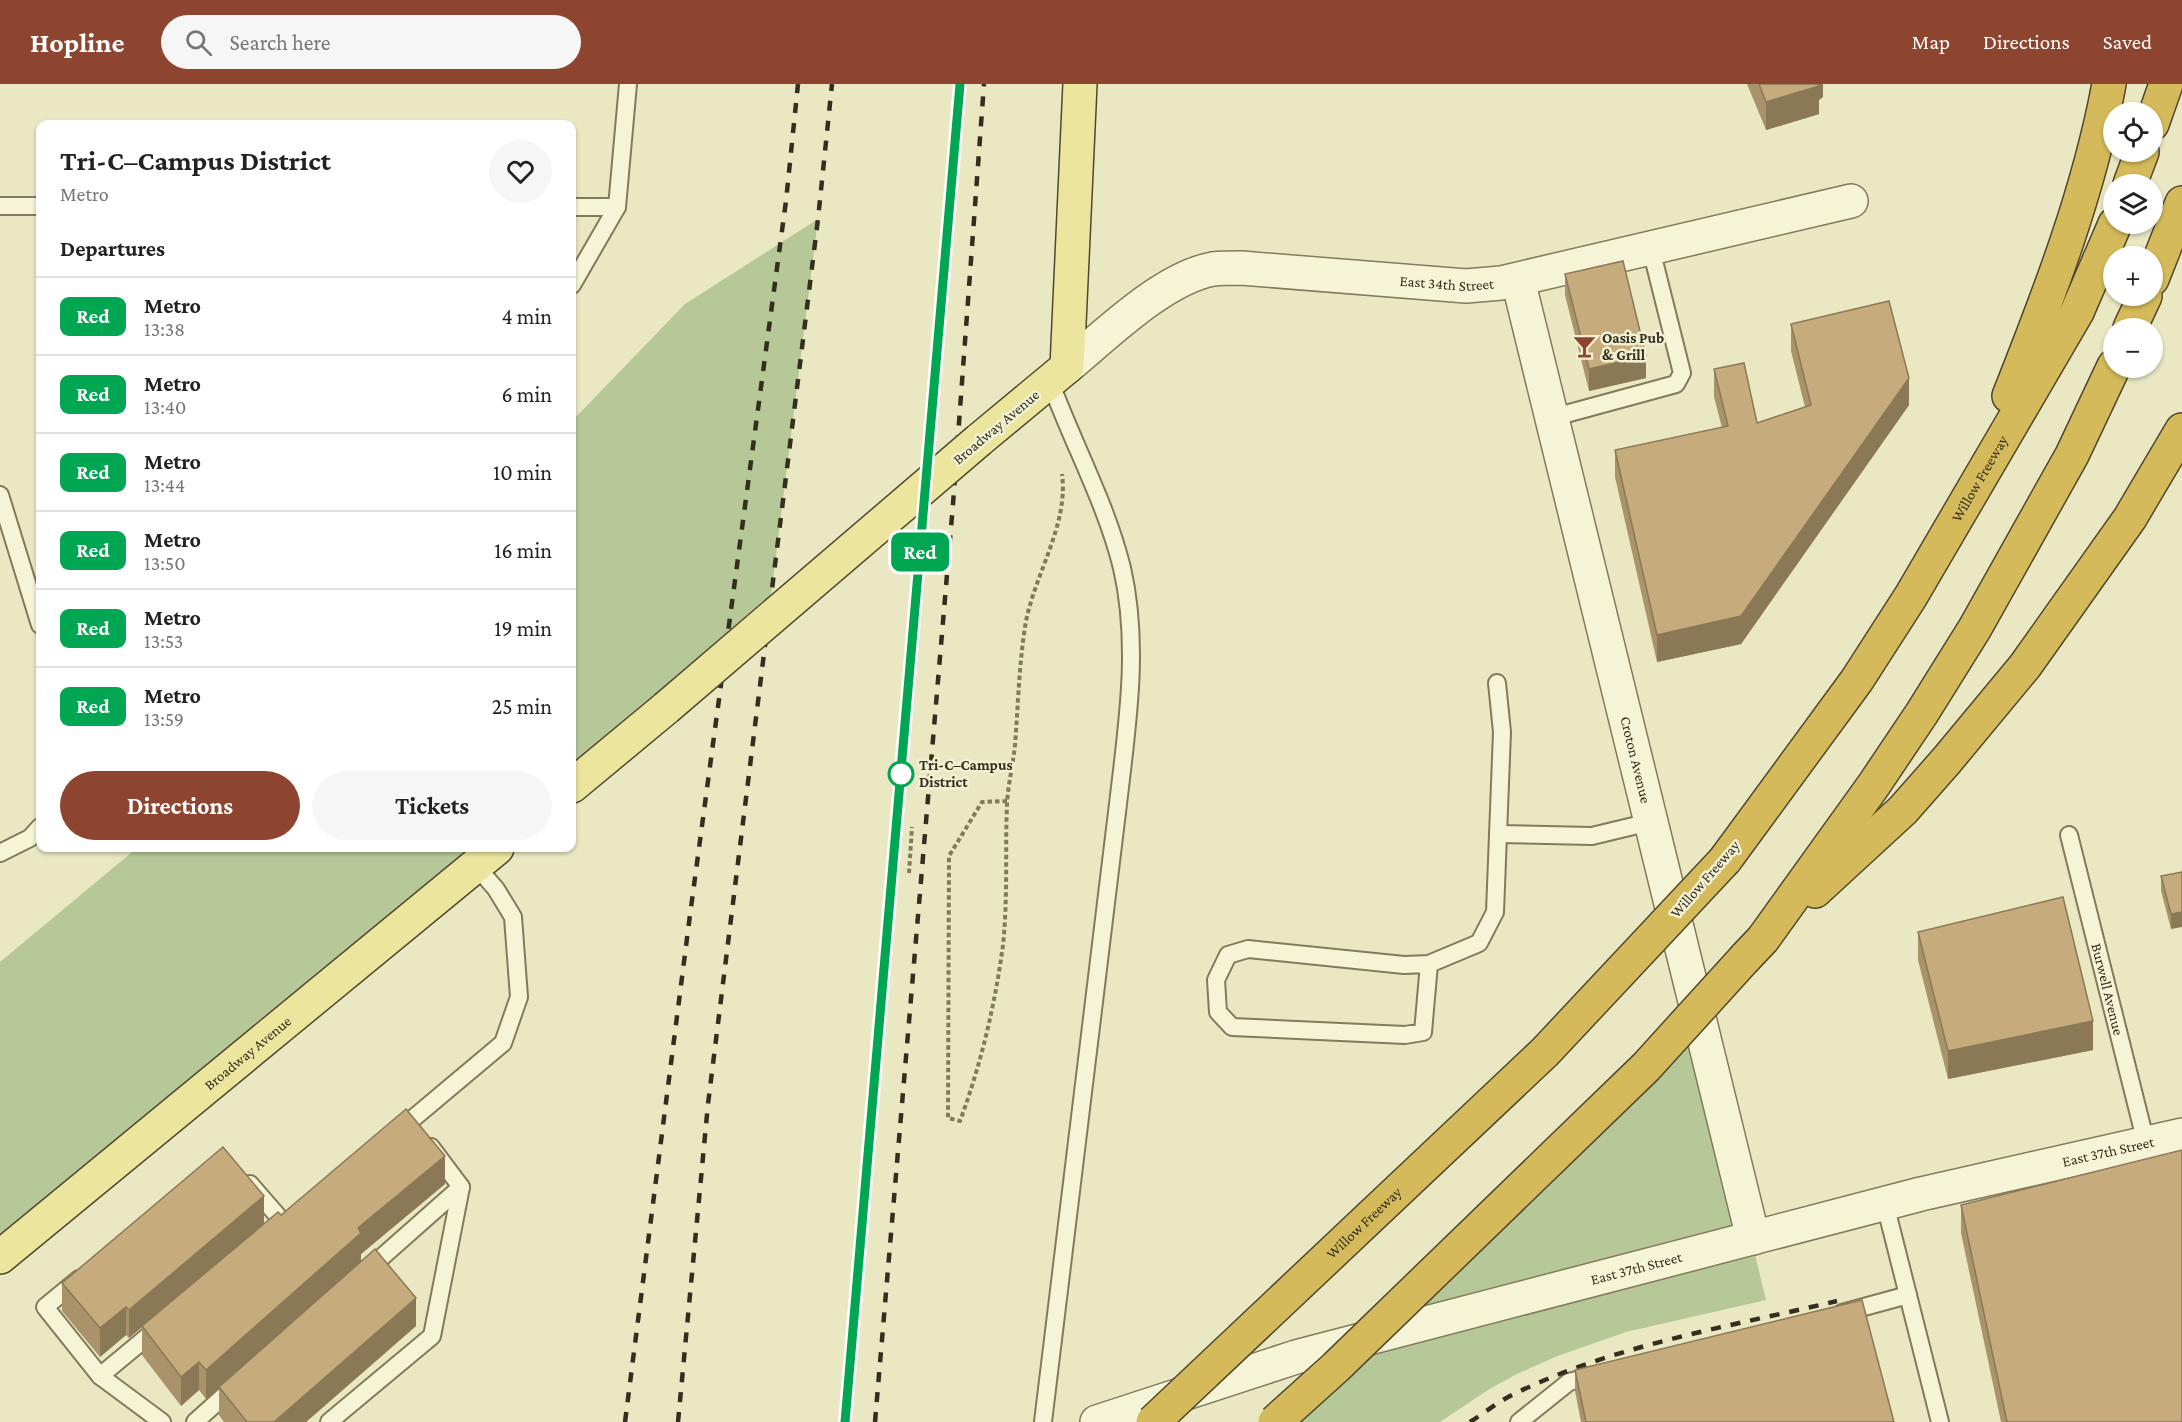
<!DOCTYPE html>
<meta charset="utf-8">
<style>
body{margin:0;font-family:"Crimson Pro",serif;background:#f6f6f6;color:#222;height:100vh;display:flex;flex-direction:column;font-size:22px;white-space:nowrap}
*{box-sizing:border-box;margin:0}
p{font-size:20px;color:#767676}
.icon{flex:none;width:33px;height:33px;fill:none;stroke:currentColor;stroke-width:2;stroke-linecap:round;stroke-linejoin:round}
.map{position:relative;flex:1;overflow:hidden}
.side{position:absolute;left:36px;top:36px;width:540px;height:732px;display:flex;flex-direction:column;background:#fff;border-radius:12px;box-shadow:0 2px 4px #0004}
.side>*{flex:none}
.badge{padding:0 12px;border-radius:9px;font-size:21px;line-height:39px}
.buttons{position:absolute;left:2103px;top:18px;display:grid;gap:12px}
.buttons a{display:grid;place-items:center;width:60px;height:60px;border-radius:50%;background:#fff;box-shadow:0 2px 4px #0004;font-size:30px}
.map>.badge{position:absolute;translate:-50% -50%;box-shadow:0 0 0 3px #fff}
h2{padding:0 24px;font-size:22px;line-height:54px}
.round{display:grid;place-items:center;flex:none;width:63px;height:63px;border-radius:32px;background:#f6f6f6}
.head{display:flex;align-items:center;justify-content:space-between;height:102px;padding:0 24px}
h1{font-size:28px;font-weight:700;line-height:45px}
.cta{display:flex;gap:12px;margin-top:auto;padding:12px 24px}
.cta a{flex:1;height:69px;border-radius:36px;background:#8e4530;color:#fff;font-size:24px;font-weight:700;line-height:69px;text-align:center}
.cta a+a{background:#f6f6f6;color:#222}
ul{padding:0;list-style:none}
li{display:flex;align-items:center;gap:18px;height:78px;padding:0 24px;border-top:2px solid #e0e0e0}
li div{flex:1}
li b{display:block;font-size:22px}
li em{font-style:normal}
li .badge{min-width:66px;font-weight:700;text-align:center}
header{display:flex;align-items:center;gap:36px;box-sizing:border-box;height:84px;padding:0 30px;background:#8e4530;color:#fff}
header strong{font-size:28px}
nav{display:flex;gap:33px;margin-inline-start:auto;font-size:21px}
.search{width:420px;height:54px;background:#f6f6f6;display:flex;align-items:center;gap:15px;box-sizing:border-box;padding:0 21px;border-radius:33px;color:#767676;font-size:22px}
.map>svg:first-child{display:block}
</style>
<header>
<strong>Hopline</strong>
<div class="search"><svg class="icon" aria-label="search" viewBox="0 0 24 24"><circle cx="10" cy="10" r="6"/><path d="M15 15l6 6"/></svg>Search here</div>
<nav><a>Map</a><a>Directions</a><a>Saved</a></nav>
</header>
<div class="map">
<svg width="2182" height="1338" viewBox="0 0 2182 1338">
<rect width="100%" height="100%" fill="#eae8c3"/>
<g fill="#b7c898">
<polygon points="818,135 768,536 572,702 572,337 685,220"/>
<polygon points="137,764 497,764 0,1173 0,878"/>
<polygon points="1698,933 1766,1216 1626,1248 1555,1273 1515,1291 1488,1306 1440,1338 1275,1338"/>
</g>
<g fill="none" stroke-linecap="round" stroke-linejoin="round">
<defs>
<g id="service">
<polyline points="0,122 40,122"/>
<polyline points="572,123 617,123"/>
<polyline points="572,201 617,123 628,0"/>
<polyline points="1551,334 1676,300 1682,289 1651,165"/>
<polyline points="0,411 40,541"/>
<polyline points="1498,750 1592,752 1650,738"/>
<path id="s1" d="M 2069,751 L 2146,1059"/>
<polyline points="0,769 30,754 40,743"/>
<polyline points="1429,880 1423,948 1405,951 1232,943 1218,928 1216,896 1228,871 1248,865 1404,881 1429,880 1479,859 1495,828 1502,648 1497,599"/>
<polyline points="397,1048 503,959 519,913 513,833 496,805 475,781"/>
<polyline points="250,1100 283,1138"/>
<polyline points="1885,1120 1940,1338"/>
<polyline points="365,1188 461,1103"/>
<polyline points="79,1195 45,1223 100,1292 159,1243"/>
<polyline points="1842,1229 1908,1211"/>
<polyline points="100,1292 162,1338"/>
<polyline points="195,1338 235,1302"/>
<polyline points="329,1338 432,1252 461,1103 431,1063"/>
<path d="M 1043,1338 L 1118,720 C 1127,642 1140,562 1122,484 C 1106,419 1073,360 1050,297"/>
<polyline points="1519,1338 1569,1298 1596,1291"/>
</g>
<g id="minor">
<path id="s2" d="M 1518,196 L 1753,1154"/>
<path id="s3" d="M 1067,283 C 1106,251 1163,194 1213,185 C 1222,184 1231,184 1241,184 L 1466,202 L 1501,199 L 1851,117"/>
<path id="s4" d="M 1097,1338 L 1296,1273 L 1921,1110 L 2182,1051"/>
</g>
<g id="primary">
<polyline points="979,356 1067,283 1080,0"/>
<polyline points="572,702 666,624"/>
<path id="s5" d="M 0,1173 L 497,764"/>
</g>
<g id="motorway">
<polyline points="2152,40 2166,0"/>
<polyline points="2130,100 2142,68"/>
<polyline points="2152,195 2182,119"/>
<polyline points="2130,244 2145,212"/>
<path d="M 2009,312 C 2049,211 2089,108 2109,0"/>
<path id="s6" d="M 1725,776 L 1857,596 L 1911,512 L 2077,228 L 2115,140"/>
<polyline points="1815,807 1903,726 1947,676 2025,582 2130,434 2182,346"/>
<polyline points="1745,874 1763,855 1873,702 1922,629 1975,544 2072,371 2114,282"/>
</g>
</defs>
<use href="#service" stroke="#837a5b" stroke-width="20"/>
<use href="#minor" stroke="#837a5b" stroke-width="36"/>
<use href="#primary" stroke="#51472f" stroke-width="36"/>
<use href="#motorway" stroke="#51472f" stroke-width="36"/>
<g stroke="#837a5b" stroke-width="4" stroke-dasharray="4.5 3" stroke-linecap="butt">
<path d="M 1007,717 L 982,718 L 949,772 L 948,1034 L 960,1037 C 981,980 995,921 1003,861 C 1008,814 1005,766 1007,720 C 1008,700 1013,681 1015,661 C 1018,622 1019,582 1025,543 C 1033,492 1069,442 1062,390"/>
<polyline points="909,789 912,743"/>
</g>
<use href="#service" stroke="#f6f4d6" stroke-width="16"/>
<use href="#minor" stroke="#f6f4d6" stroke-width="33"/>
<use href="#primary" stroke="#ebe59e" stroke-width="33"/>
<use href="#motorway" stroke="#d4ba5a" stroke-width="33"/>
<g stroke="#342e1e" stroke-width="4.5" stroke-dasharray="10 10" stroke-linecap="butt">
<polyline points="625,1338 690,831 786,117 798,0"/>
<polyline points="678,1338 708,1020 818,135 832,0"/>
<polyline points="845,1338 960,0"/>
<polyline points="875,1338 953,420 984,0"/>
<path d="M 1470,1338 C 1484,1329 1498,1318 1512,1311 C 1613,1261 1728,1243 1837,1217"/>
</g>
<defs>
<polyline id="primary-bridge" points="666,624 979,356"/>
<g id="motorway-bridge">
<path id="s7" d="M 1153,1338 L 1545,968 L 1725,776"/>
<polyline points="1275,1338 1336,1283 1646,983 1745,874"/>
</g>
</defs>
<use href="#primary-bridge" stroke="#51472f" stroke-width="36" stroke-linecap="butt"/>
<use href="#motorway-bridge" stroke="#51472f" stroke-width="36" stroke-linecap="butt"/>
<use href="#primary-bridge" stroke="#ebe59e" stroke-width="33"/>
<use href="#motorway-bridge" stroke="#d4ba5a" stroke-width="33"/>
</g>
<g fill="#aa936b">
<polygon points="1747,0 1823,0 1823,13 1819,16 1819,30 1766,46"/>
<polygon points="1565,190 1646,294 1589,307 1565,211"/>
<polygon points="1791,240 1909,321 1741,560 1657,578 1615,393 1615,366 1722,344 1714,313 1714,285 1757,339 1805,323 1791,267"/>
<polygon points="2182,788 2171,845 2161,807 2161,792"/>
<polygon points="1918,848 2093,966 1948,995 1918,876"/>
<polygon points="445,1100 361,1170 361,1177 416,1242 306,1338 224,1338 219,1331 219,1303 206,1315 199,1306 181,1322 142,1271 142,1243 129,1254 126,1251 100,1273 62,1227 62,1199 264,1139"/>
<polygon points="1961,1121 2182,1338 2001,1338 1961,1149"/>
<polygon points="1575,1286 1894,1338 1581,1338 1575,1307"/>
</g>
<g fill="#8b7857">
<polygon points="1815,0 1823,0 1823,13 1819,16 1819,30 1766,46 1766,18"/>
<polygon points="1646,272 1646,294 1589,307 1589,285"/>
<polygon points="1909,294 1909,321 1741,560 1657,578 1657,551"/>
<polygon points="2182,828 2182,843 2171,845 2171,830"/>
<polygon points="2093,937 2093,966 1948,995 1948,967"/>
<polygon points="445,1072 445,1100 361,1170 361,1177 206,1315 206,1286 358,1144"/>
<polygon points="264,1112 264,1140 129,1254 129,1226"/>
<polygon points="416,1214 416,1242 306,1338 274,1338"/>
<polygon points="126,1223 126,1251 100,1273 100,1244"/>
<polygon points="199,1278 199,1306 181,1322 181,1293"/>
</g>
<g fill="#c6ab7c" stroke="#8b7857" stroke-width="1.5">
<polygon points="1759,0 1819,0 1819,2 1766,18"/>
<polygon points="1623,177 1646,272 1589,285 1565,190"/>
<polygon points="1889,217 1909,294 1741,532 1657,551 1615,366 1728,342 1714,285 1744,279 1757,339 1811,321 1791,240"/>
<polygon points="2182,788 2182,828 2171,830 2161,792"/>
<polygon points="2063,813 2093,937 1948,967 1918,848"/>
<polygon points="406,1025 445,1072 358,1144 361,1149 206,1286 199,1278 181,1293 142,1242 278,1128 281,1131"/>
<polygon points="223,1063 264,1112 129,1226 126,1223 100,1244 62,1199"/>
<polygon points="2182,1066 2182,1338 2007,1338 1961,1121"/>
<polygon points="375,1165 416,1214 274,1338 247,1338 219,1303"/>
<polygon points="1862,1216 1894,1338 1586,1338 1575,1286"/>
</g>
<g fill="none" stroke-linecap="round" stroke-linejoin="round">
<defs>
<polyline id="line" points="845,1338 960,0"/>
</defs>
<use href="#line" stroke="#fff" stroke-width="14"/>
<use href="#line" stroke="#00a651" stroke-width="9"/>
</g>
<defs>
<symbol id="bar-bare" viewBox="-9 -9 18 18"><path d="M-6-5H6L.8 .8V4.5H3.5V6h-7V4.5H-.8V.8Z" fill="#8e4530" stroke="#f2f0d2" stroke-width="2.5" paint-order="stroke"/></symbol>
</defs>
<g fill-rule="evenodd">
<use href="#bar-bare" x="1568" y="246" width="33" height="33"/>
</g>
<circle fill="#fff" stroke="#00a651" stroke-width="3" cx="901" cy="690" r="12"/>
<g text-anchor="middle" stroke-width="5" stroke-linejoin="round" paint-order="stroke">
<g font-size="15" fill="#342e1e" stroke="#f2f0d2">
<text dy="5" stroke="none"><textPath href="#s3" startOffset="412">East 34th Street</textPath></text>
<text transform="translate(996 343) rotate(-40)" y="5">Broadway Avenue</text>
<text dy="5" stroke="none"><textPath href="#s6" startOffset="459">Willow Freeway</textPath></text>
<text dy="5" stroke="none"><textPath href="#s2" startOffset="494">Croton Avenue</textPath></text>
<text transform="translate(1705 795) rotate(-49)" y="5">Willow Freeway</text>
<text dy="5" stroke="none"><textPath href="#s1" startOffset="159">Burwell Avenue</textPath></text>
<text dy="5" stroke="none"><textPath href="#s5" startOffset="321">Broadway Avenue</textPath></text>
<text dy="5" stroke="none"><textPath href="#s4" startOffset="1047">East 37th Street</textPath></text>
<text dy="5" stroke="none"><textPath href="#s7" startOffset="290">Willow Freeway</textPath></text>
<text dy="5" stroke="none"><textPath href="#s4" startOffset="561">East 37th Street</textPath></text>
</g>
<g font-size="15" font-weight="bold" fill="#342e1e" stroke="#f2f0d2" text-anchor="start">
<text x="1602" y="259">Oasis Pub<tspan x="1602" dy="17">&amp; Grill</tspan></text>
</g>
<g font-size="15" font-weight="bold" fill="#342e1e" stroke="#f2f0d2" text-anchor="start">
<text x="919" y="686">Tri-C–Campus<tspan x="919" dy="17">District</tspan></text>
</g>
</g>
</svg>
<div class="buttons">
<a><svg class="icon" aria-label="locate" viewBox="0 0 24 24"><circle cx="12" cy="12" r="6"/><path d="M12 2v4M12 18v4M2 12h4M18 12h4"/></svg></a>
<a><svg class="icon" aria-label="layers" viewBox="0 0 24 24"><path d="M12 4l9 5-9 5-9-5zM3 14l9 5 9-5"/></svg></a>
<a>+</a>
<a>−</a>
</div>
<b class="badge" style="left:920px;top:468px;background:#00a651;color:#fff">Red</b>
<section class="side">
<div class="head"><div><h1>Tri-C–Campus District</h1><p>Metro</p></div><a class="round"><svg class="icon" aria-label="heart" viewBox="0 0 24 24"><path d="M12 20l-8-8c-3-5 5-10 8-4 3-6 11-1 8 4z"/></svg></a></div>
<h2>Departures</h2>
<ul>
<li><span class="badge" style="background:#00a651;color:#fff">Red</span><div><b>Metro</b><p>13:38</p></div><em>4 min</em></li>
<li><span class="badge" style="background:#00a651;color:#fff">Red</span><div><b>Metro</b><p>13:40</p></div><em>6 min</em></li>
<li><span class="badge" style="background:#00a651;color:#fff">Red</span><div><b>Metro</b><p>13:44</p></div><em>10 min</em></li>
<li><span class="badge" style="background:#00a651;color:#fff">Red</span><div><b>Metro</b><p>13:50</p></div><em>16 min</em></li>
<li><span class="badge" style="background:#00a651;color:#fff">Red</span><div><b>Metro</b><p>13:53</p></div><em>19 min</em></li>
<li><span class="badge" style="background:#00a651;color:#fff">Red</span><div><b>Metro</b><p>13:59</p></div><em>25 min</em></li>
</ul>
<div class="cta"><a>Directions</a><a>Tickets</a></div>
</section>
</div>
